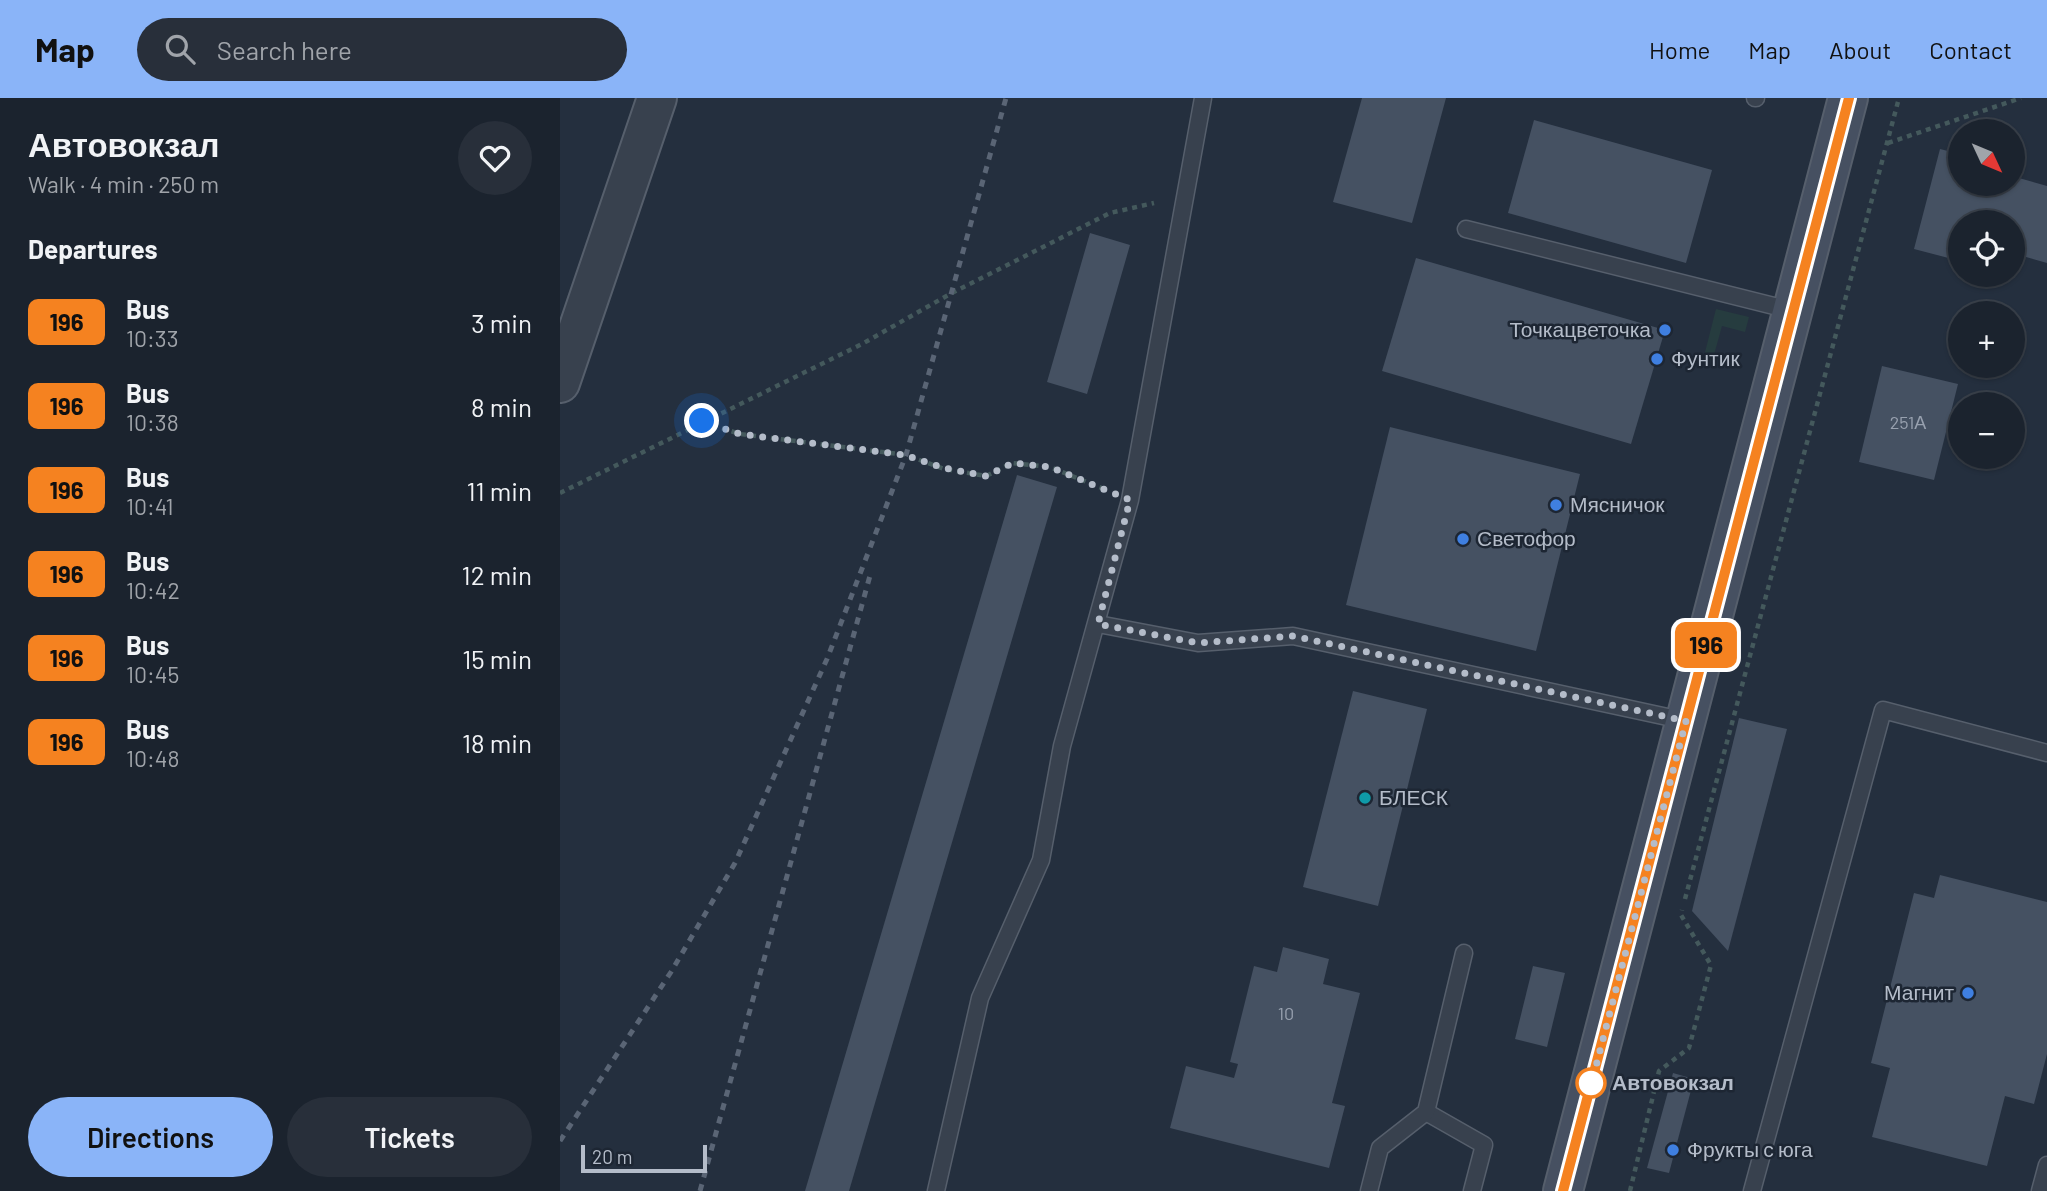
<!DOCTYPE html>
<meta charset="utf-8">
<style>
body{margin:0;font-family:Barlow,sans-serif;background:#282f3a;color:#f1f3f6;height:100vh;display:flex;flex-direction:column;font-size:26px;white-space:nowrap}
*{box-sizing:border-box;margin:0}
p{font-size:23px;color:#a0a4aa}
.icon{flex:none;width:38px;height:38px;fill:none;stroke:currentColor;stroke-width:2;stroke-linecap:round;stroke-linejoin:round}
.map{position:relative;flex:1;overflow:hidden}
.sheet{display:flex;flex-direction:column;background:#1b232e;width:560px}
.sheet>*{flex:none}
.badge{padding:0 14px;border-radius:10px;font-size:24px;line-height:46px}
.needle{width:46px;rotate:134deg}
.buttons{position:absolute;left:1388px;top:21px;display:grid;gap:14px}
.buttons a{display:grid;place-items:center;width:77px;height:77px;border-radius:50%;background:#1b232e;box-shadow:0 2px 5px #0004,0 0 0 2px #39404a;font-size:35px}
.scale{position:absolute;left:21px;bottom:18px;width:126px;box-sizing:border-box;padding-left:7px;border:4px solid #b4bcc9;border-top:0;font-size:19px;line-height:24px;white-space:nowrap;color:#b4bcc9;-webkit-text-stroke:5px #1d2633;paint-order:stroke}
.you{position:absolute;width:35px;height:35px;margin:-18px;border:5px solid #fff;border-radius:50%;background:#1a73e8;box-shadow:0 0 0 10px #1a73e833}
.map>.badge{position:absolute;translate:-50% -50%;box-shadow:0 0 0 4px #fff}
h2{padding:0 28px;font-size:26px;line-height:63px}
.round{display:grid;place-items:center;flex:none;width:74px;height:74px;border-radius:37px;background:#282f3a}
.summary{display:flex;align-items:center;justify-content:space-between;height:119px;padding:0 28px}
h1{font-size:33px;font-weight:600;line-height:52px}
.button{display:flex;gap:14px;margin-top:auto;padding:14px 28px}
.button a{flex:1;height:80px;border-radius:42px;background:#8ab4f8;color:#111;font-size:28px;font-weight:600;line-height:80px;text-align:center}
.button a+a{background:#282f3a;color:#f1f3f6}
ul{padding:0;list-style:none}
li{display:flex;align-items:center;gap:21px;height:84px;padding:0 28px}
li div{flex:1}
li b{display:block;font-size:26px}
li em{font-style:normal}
li .badge{min-width:77px;font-weight:700;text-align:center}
header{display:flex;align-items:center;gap:42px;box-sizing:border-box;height:98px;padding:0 35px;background:#8ab4f8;color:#111}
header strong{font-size:33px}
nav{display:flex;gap:38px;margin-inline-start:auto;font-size:24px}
.search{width:490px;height:63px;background:#282f3a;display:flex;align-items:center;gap:18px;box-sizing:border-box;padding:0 24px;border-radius:38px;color:#a0a4aa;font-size:26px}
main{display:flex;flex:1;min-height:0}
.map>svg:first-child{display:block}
</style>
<header>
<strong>Map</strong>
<div class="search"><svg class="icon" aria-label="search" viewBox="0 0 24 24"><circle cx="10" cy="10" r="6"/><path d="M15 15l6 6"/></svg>Search here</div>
<nav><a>Home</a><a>Map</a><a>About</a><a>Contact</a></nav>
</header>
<main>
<section class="sheet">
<div class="summary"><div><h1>Автовокзал</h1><p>Walk · 4 min · 250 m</p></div><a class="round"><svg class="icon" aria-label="heart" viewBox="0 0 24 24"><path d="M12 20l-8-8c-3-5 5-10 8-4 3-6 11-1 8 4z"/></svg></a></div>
<h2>Departures</h2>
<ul>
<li><span class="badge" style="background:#f58220;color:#111">196</span><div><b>Bus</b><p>10:33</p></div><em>3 min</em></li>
<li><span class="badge" style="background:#f58220;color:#111">196</span><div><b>Bus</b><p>10:38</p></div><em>8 min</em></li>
<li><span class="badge" style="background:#f58220;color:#111">196</span><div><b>Bus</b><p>10:41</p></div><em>11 min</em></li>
<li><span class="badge" style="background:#f58220;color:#111">196</span><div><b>Bus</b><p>10:42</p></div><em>12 min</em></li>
<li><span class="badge" style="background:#f58220;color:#111">196</span><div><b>Bus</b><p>10:45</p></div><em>15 min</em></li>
<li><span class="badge" style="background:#f58220;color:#111">196</span><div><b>Bus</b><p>10:48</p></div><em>18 min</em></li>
</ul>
<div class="button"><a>Directions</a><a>Tickets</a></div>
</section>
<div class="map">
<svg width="1487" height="1093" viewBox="0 0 1487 1093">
<rect width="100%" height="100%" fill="#242f3e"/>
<polygon fill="#263c3f" points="1156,211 1189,219 1185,234 1162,228 1152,264 1143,262"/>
<g fill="#455162">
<polygon points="802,0 886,0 852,125 773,104"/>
<polygon points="974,22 1152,72 1126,165 948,115"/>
<polygon points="1380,51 1400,56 1400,86 1452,86 1452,70 1461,72 1459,80 1487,88 1487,165 1452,155 1452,124 1400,124 1400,163 1354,151"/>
<polygon points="530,135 570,147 527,296 487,284"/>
<polygon points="856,160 1105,232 1071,346 822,273"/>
<polygon points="1322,268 1398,286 1374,382 1299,364"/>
<polygon points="830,329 1020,376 976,553 786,507"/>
<polygon points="457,377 497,389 289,1093 245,1093"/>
<polygon points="793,593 867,611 818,808 743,789"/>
<polygon points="1179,620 1227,631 1168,853 1132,813"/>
<polygon points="1380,777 1487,804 1487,956 1474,1006 1445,998 1427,1068 1312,1039 1330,970 1311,965 1354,795 1374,800"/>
<polygon points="723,849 769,861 763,886 800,895 772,1005 785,1008 769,1070 610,1030 626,968 674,980 678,966 670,964 694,868 717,874"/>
<polygon points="973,868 1005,875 987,949 955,941"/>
<polygon points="1113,975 1134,981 1109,1075 1087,1070"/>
</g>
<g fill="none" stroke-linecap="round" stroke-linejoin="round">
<defs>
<g id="service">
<polyline points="1195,0 1196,0"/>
<polyline points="906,131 1234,213"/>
<polyline points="538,526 638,545 733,538 1126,623"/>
<polyline points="866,1014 924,1047 912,1093"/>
<polyline points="376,1093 420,900 481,762 502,648 570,402 643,0"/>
<polyline points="809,1093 820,1050 866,1014 904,855"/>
<polyline points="1192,1093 1323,612 1487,655"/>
<polyline points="1480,1093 1487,1067"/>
</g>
<polyline id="tertiary" points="0,285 97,0"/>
<polyline id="secondary" points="1003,1093 1288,0"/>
</defs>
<use href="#service" stroke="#565f6c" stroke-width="19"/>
<use href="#tertiary" stroke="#565f6c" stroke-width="42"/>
<use href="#secondary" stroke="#565f6c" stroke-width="42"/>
<g stroke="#44595c" stroke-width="4.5" stroke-dasharray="5 5" stroke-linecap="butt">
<polyline points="1328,45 1461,0"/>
<polyline points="143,324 180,336 346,357 384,371 426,378 452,365 490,369 544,391"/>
<polyline points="0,395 302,246 390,196 550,115 594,105"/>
<polyline points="1125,801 1339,0"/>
<polyline points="1070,1093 1099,973 1129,950 1151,867 1121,817 1122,812"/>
</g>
<use href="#service" stroke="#38414e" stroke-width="16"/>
<use href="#tertiary" stroke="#38414e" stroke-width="38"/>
<use href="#secondary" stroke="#465061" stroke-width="38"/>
<g stroke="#5a6575" stroke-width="5" stroke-dasharray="7 7" stroke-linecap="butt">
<polyline points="0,1043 111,874 175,765 267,561 346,357 446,0"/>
<polyline points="140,1093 311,474"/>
</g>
</g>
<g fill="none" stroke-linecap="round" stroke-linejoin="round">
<defs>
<polyline id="line" points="1003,1093 1289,0"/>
</defs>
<use href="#line" stroke="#fff" stroke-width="16"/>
<use href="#line" stroke="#f58220" stroke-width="10"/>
<polyline stroke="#b4bcc9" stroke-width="7" stroke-dasharray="0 12.6" points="142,323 180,336 345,357 384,370 426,378 453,365 490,369 570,402 538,526 638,545 733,538 1126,623 1030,991 1031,985"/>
</g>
<g fill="#3f7fe0" stroke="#1d2633" stroke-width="2.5">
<circle cx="1105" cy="232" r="7"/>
<circle cx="1097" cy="261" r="7"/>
<circle cx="996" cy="407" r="7"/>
<circle cx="903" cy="441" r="7"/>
<circle cx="1408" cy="895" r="7"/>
<circle cx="1113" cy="1052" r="7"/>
</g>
<circle fill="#0f9aa8" stroke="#1d2633" stroke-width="2.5" cx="805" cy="700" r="7"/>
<circle fill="#fff" stroke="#f58220" stroke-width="3.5" cx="1031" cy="985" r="14"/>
<g text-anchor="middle" stroke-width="5" stroke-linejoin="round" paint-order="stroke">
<g font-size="18" fill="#98a1af">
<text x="1348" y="331">251А</text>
<text x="726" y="922">10</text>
</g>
<g font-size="21" fill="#b4bcc9" stroke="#1d2633" text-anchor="start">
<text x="1091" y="239" text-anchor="end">Точкацветочка</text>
<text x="1111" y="268">Фунтик</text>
<text x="1010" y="414">Мясничок</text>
<text x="917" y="448">Светофор</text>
<text x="819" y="707">БЛЕСК</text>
<text x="1394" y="902" text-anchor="end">Магнит</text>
<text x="1127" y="1059">Фрукты с юга</text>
</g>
<g font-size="21" font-weight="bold" fill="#b4bcc9" stroke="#1d2633" text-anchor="start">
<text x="1052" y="992">Автовокзал</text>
</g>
</g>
</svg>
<div class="buttons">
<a><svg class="needle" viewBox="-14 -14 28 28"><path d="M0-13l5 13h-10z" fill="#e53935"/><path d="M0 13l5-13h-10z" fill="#a0a4aa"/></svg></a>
<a><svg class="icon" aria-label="locate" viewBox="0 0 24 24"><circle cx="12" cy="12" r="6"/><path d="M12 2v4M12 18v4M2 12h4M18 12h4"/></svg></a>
<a>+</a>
<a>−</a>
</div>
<div class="scale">20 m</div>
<div class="you" style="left:142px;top:323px"></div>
<b class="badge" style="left:1146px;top:547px;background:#f58220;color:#111">196</b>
</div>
</main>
